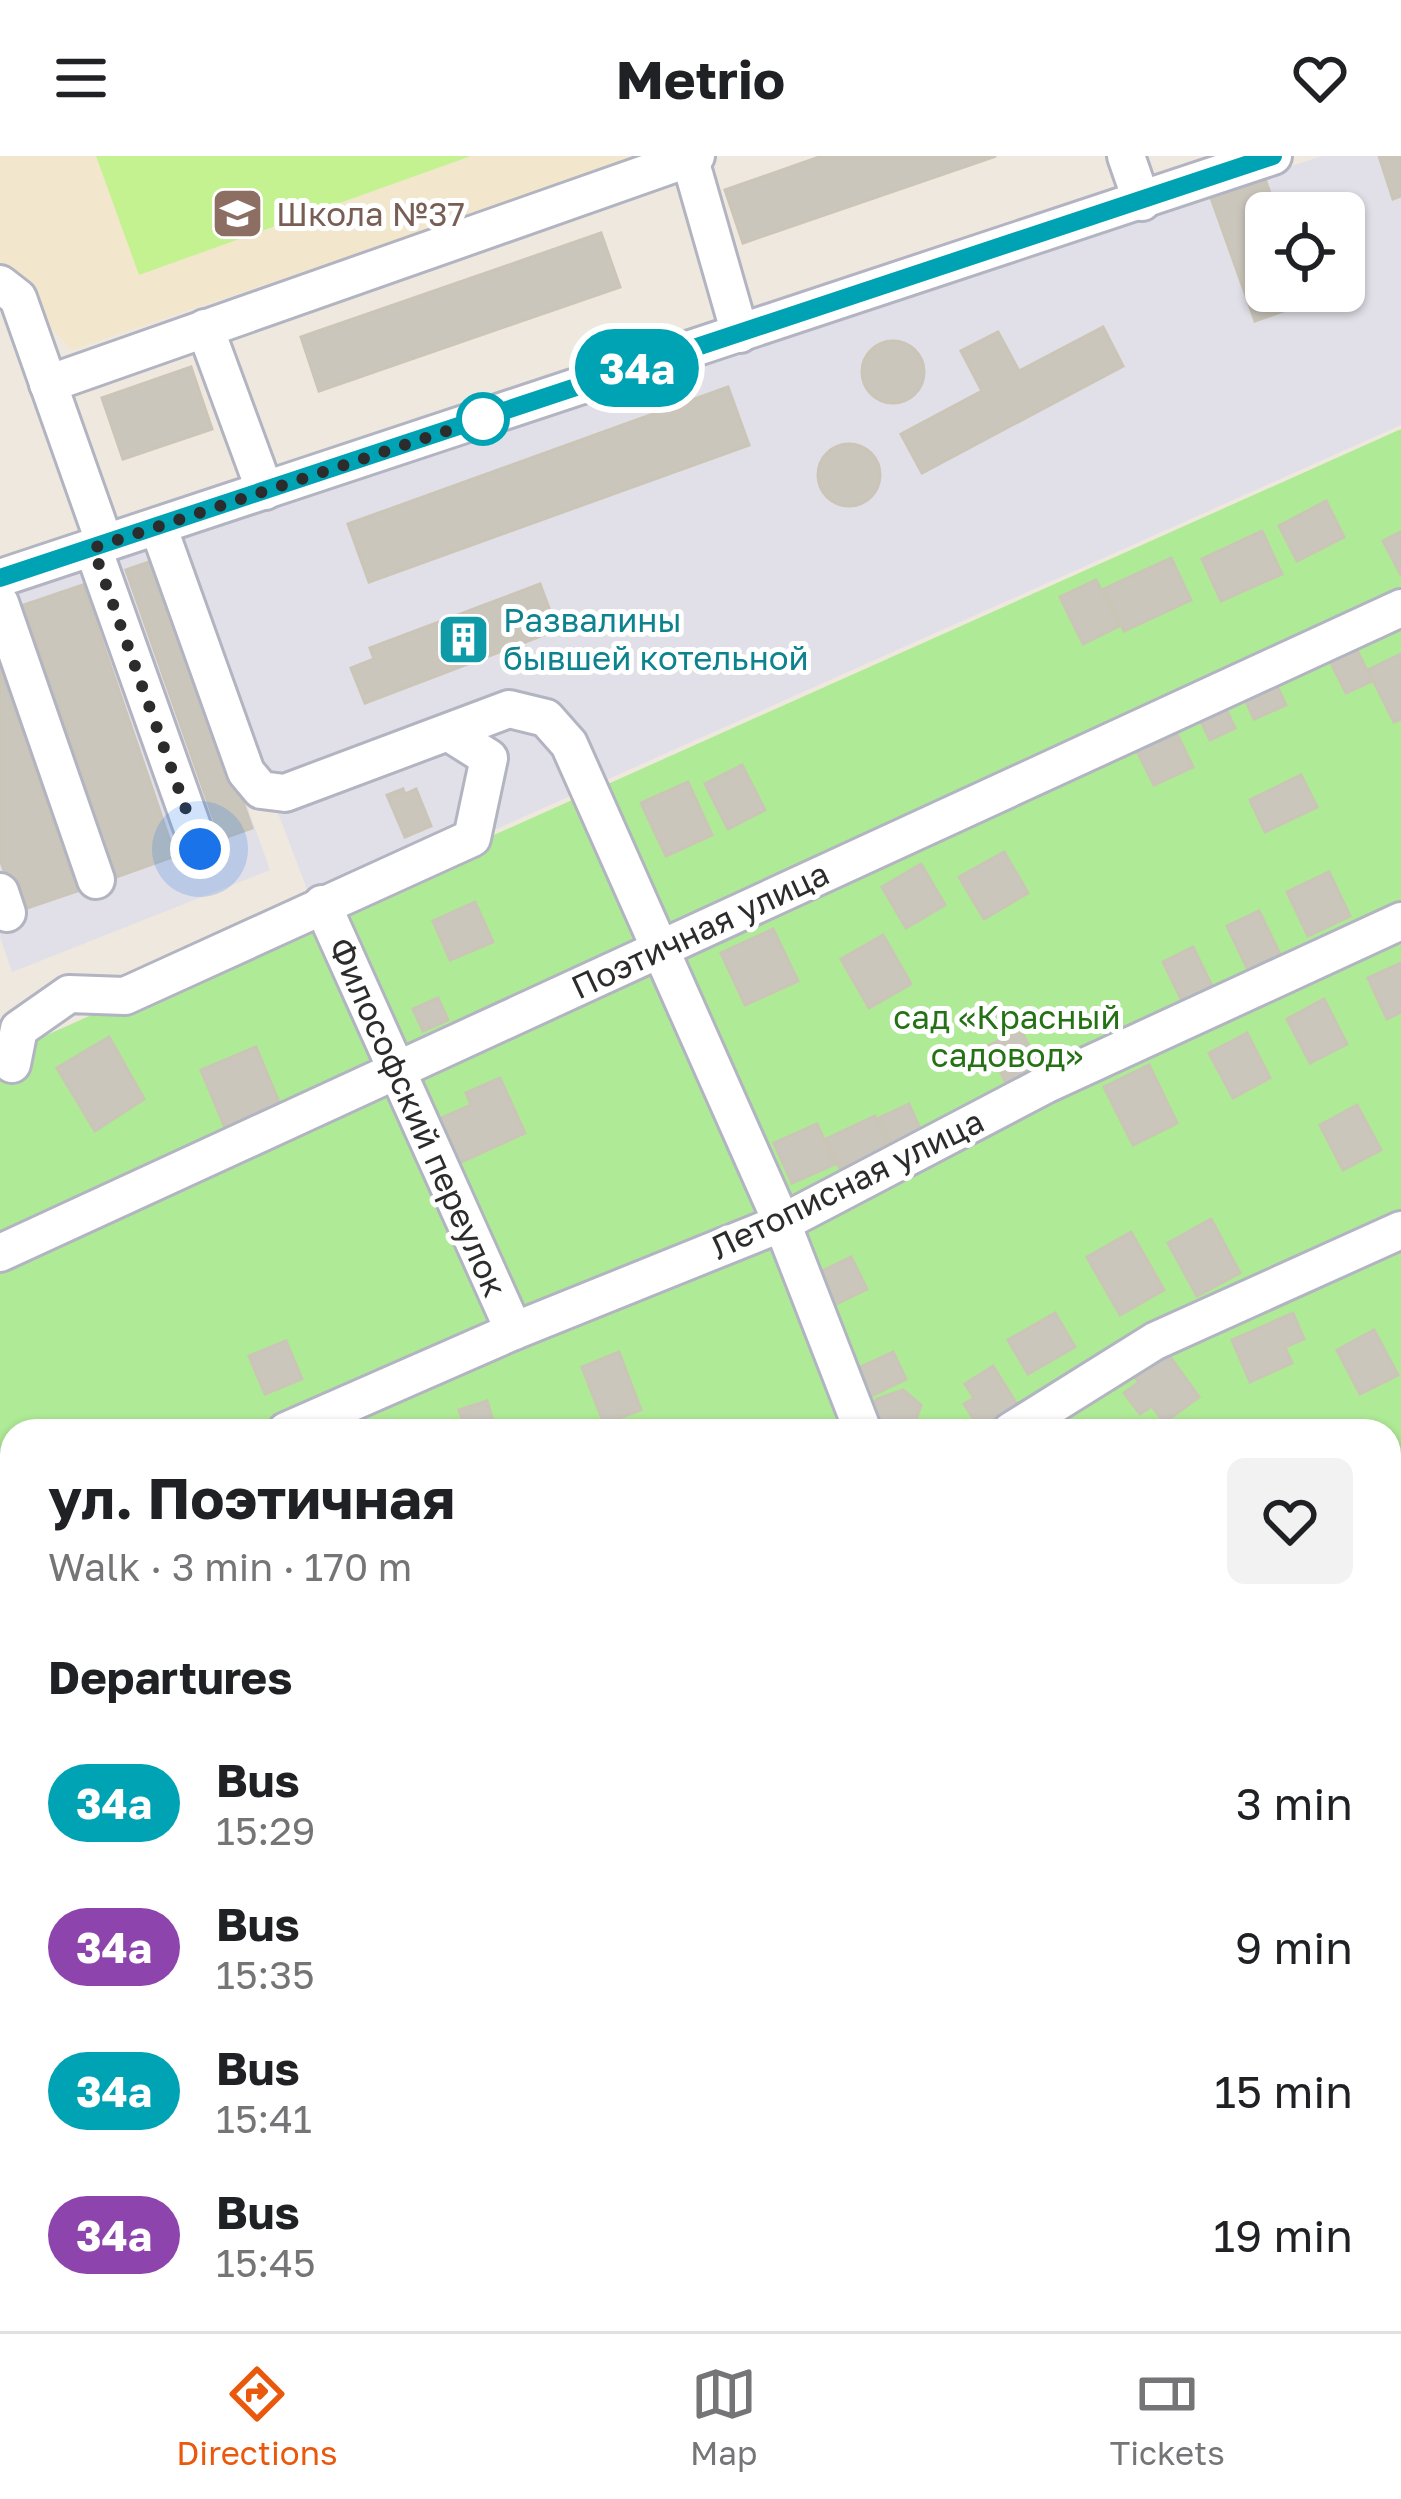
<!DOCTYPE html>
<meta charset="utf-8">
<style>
body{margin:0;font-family:"Golos Text",sans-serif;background:#f2f2f2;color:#202124;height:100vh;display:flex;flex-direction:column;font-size:45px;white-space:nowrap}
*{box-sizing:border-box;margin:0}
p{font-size:39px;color:#757577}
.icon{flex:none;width:66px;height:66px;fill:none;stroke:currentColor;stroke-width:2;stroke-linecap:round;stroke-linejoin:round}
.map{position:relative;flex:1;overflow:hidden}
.details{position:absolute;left:0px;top:1263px;width:1401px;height:912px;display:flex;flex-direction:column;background:#fff;border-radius:36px 36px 0 0;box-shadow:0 3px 9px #0004}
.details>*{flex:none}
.badge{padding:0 24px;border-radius:39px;font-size:42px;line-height:78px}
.fabs{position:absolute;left:1245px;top:36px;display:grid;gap:24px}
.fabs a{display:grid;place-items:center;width:120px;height:120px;border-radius:18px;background:#fff;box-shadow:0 3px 9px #0004;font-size:60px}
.you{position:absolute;width:60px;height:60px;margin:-30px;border:9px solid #fff;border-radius:50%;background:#1a73e8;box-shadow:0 0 0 18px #1a73e833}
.map>.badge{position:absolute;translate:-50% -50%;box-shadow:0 0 0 6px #fff}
h2{padding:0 48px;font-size:45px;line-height:108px}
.round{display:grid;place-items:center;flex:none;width:126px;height:126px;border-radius:18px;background:#f2f2f2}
.headline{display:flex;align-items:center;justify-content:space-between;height:204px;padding:0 48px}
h1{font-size:57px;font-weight:700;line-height:90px}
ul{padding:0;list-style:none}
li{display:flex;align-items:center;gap:36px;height:144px;padding:0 48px}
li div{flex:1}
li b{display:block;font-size:45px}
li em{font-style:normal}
li .badge{min-width:132px;font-weight:700;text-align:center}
header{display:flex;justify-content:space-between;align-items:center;height:156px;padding:0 48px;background:#fff;font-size:54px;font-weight:700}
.tab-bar{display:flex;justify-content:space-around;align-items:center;height:168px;border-top:3px solid #e0e0e0;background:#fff;font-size:33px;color:#757577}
.tab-bar a{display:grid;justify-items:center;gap:6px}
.tab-bar .on{color:#ea580c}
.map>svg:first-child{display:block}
</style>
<header><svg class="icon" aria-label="menu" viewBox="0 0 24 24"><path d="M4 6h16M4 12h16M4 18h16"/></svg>Metrio<svg class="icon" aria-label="heart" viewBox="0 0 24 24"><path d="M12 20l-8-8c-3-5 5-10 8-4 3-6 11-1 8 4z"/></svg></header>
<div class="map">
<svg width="1401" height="2175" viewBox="0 0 1401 2175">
<rect width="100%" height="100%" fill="#efe8de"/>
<g fill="#e1dfe7" fill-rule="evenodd">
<path d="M 1322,0 L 1401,0 L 1401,269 L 315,754 L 172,379 ZM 1266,57 L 1344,57 L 1344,135 L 1266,135 Z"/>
<polygon points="154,388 270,714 12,816 0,781 0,442"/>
</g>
<polygon fill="#f2e7cc" points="0,0 647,0 71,194 0,116"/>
<path fill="#afea96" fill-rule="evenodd" d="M 1401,273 L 1401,2175 L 0,2175 L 0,900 ZM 12,1275 L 1389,1275 L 1389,2163 L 12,2163 Z"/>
<polygon fill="#c5f291" points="96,0 471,0 139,119"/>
<g fill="#cac6bc" stroke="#cbc5b7" stroke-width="3">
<polygon points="822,0 996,0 743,87 725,34"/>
<polygon points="1379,0 1401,0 1401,40 1393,43"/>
<polygon points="1264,20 1277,57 1266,57 1266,135 1305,135 1309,146 1255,165 1210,39"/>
<polygon points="601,77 620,131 319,235 301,181"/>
<polygon points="1103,171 1123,210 922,317 901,278 982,235 961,195 998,176 1019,215"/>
<circle cx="893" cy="216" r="31"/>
<polygon points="191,211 212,273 123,303 102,242"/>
<polygon points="728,231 749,289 369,426 348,368"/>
<circle cx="849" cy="319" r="31"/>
<polygon points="1326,345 1344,381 1297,405 1279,370"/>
<polygon points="1262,375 1282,418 1221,445 1202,403"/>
<polygon points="1401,376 1401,419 1383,385"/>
<polygon points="1171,402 1191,444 1124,475 1104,433"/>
<polygon points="158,403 252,672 221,683 126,414"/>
<polygon points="1096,424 1119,470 1083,488 1060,441"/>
<polygon points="540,428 557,474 365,547 351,512 374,503 370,492"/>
<polygon points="83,429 175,700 116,721 24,449"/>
<polygon points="1354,488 1372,525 1346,537 1328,501"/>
<polygon points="1401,498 1401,563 1394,566 1368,514"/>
<polygon points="0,509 77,735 18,755 0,703"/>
<polygon points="1272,520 1286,549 1254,563 1241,534"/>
<polygon points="1221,543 1235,572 1210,584 1196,555"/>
<polygon points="1173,570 1193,611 1154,629 1134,589"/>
<polygon points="742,609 765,654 728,673 705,628"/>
<polygon points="1301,619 1317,651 1265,676 1250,644"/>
<polygon points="688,626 712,679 666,700 641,647"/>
<polygon points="403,633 405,638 416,633 431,670 405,681 387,639"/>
<polygon points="1004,696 1028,737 984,763 959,721"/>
<polygon points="921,708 945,749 906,772 882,731"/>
<polygon points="1329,716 1350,760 1308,780 1287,736"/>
<polygon points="475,746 493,786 450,804 433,765"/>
<polygon points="1259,755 1280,798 1248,814 1227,770"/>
<polygon points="773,773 798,825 745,849 721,797"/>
<polygon points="883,779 911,828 869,852 841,803"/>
<polygon points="1193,791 1212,830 1182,845 1163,806"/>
<polygon points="1401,807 1401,856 1387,863 1368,822"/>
<polygon points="438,842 448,864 423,875 413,853"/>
<polygon points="1324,843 1347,888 1310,907 1287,863"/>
<polygon points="1021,874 1039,911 1006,927 988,890"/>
<polygon points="1247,877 1270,922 1233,942 1209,897"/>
<polygon points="109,881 144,943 95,975 57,912"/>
<polygon points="256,891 281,951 226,974 201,914"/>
<polygon points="1149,909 1177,967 1133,989 1104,931"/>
<polygon points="500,922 525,977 459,1007 439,963 471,949 466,937"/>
<polygon points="909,948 926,986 896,1000 879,962"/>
<polygon points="1357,949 1381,994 1343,1014 1320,969"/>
<polygon points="875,960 895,1004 846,1026 826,983"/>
<polygon points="817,968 835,1008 792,1027 774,987"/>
<polygon points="1211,1063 1240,1117 1197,1140 1168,1087"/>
<polygon points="1131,1076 1164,1134 1120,1159 1087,1101"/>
<polygon points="851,1101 867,1133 828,1152 812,1120"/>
<polygon points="1055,1157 1075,1191 1028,1218 1008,1184"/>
<polygon points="1293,1157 1304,1183 1285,1191 1292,1207 1250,1226 1232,1184"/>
<polygon points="1374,1174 1398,1219 1360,1238 1337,1194"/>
<polygon points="286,1185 302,1223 265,1238 249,1200"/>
<polygon points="1166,1195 1199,1241 1164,1267 1152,1250 1140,1258 1124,1237 1139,1226 1133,1219"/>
<polygon points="619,1196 641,1254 604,1268 582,1211"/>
<polygon points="893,1196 906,1223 865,1243 852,1215"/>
<polygon points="993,1210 1023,1258 995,1275 981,1275 964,1248 974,1242 965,1228"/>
<polygon points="903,1234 921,1249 916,1264 897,1270 894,1266 877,1267 872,1250 877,1243"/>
<polygon points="487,1245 496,1275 466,1275 459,1254"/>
<polygon points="8,1312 12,1319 12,1388 0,1368 0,1317"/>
<polygon points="0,1479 12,1499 12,1522 0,1529"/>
<polygon points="12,1584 12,1616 0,1597"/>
<polygon points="12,1666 12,1705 0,1684 0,1673"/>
<polygon points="1401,1717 1401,1762 1389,1764 1389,1718"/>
<polygon points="1389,1883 1399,1884 1393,1934 1389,1933"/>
<polygon points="1389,2007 1397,2009 1393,2045 1389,2044"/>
<polygon points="706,2163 782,2163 786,2175 710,2175"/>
<polygon points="1001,2163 1055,2163 1055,2164 1003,2174"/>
</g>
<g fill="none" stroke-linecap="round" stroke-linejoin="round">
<defs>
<g id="minor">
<polyline points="689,0 740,178"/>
<polyline points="1126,0 1142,46"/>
<polyline points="0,128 18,142 105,388"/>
<polyline points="205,172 265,335"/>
<polyline points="48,228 696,0"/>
<polyline points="158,370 246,616 261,634 285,637 509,553 546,562 569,588 782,1067 863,1275"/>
<polyline points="93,392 200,693"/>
<polyline points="0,422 1273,0"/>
<polyline points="0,447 96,724"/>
<polyline points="0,736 7,757"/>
<polyline points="322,748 514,1175"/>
<polyline points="12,908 19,873 69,838 125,840 472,682 489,602 451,578"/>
<polyline points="0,1097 1401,452"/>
<polyline points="286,1275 514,1175 782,1067 1045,929 1401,765"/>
<polyline points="1011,1275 1155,1185 1401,1074"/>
<polyline points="0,1375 12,1396"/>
<polyline points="1389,1402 1401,1396"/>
<polyline points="1389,1506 1401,1502"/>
<polyline points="1389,1686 1401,1680"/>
<polyline points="0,1773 12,1764"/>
<polyline points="1389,2104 1401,2101"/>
<polyline points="1389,2145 1396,2175"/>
<polyline points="84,2175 94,2163"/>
<polyline points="338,2175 405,2163"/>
</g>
</defs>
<use href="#minor" stroke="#b2b4c1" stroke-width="42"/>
<use href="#minor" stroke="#fff" stroke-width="36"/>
</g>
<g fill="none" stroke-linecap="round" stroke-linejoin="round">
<defs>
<polyline id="line" points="0,422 1273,0"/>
</defs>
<use href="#line" stroke="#fff" stroke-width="27"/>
<use href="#line" stroke="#00a3b4" stroke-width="18"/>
<polyline stroke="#2c2c2c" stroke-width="12" stroke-dasharray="0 21.6" points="200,693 93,392 483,263"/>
</g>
<defs>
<symbol id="school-square" viewBox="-11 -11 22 22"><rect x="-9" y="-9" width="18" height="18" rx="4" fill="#8d6e63" stroke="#fff"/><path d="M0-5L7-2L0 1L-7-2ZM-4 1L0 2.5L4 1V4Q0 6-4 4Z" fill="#fff"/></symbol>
<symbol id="building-square" viewBox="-11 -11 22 22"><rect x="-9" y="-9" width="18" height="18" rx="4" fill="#0f9aa8" stroke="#fff"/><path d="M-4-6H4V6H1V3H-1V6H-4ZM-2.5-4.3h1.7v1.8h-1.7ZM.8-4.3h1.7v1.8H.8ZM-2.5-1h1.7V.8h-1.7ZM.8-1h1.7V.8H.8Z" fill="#fff"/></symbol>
</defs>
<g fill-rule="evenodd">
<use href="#school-square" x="208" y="28" width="59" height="59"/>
<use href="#building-square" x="434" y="454" width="59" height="59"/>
</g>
<circle fill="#fff" stroke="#00a3b4" stroke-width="6" cx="483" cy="263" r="24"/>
<g text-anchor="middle" stroke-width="10" stroke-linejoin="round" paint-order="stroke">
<g font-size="33" fill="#785e54" stroke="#fff" text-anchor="start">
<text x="276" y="70">Школа №37</text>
</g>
<g font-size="33" fill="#0d838f" stroke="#fff" text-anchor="start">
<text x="503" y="476">Развалины<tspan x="503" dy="38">бывшей котельной</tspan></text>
</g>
<g font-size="33" fill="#2c2c2c" stroke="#fff">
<text transform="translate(700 774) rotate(-25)" y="12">Поэтичная улица</text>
<text transform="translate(418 961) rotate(66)" y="12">Философский переулок</text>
<text transform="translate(847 1028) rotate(-26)" y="12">Летописная улица</text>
</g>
<g font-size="33" fill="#247214" stroke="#fff">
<text x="1007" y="873">сад «Красный<tspan x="1007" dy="38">садовод»</tspan></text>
</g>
</g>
</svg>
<div class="fabs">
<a><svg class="icon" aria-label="locate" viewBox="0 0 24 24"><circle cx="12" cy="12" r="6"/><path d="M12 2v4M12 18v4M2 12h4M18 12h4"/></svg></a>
</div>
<div class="you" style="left:200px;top:693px"></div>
<b class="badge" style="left:637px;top:212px;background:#00a3b4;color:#fff">34а</b>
<section class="details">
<div class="headline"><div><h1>ул. Поэтичная</h1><p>Walk · 3 min · 170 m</p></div><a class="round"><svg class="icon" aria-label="heart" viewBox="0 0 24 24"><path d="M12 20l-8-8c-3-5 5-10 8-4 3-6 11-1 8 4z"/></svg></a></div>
<h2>Departures</h2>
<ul>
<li><span class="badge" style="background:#00a3b4;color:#fff">34а</span><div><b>Bus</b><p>15:29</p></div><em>3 min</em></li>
<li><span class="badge" style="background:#8e44ad;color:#fff">34a</span><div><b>Bus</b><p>15:35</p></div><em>9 min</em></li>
<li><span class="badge" style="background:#00a3b4;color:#fff">34а</span><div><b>Bus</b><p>15:41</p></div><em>15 min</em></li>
<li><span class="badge" style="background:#8e44ad;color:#fff">34a</span><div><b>Bus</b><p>15:45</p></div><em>19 min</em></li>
</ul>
</section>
</div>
<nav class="tab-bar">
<a class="on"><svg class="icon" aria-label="directions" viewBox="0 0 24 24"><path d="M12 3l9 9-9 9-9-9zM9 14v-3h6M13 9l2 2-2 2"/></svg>Directions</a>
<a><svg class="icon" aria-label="map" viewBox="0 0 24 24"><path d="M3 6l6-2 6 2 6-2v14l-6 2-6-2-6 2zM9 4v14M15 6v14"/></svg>Map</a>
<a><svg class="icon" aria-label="tickets" viewBox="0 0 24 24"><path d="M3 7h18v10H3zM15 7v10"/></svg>Tickets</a>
</nav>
